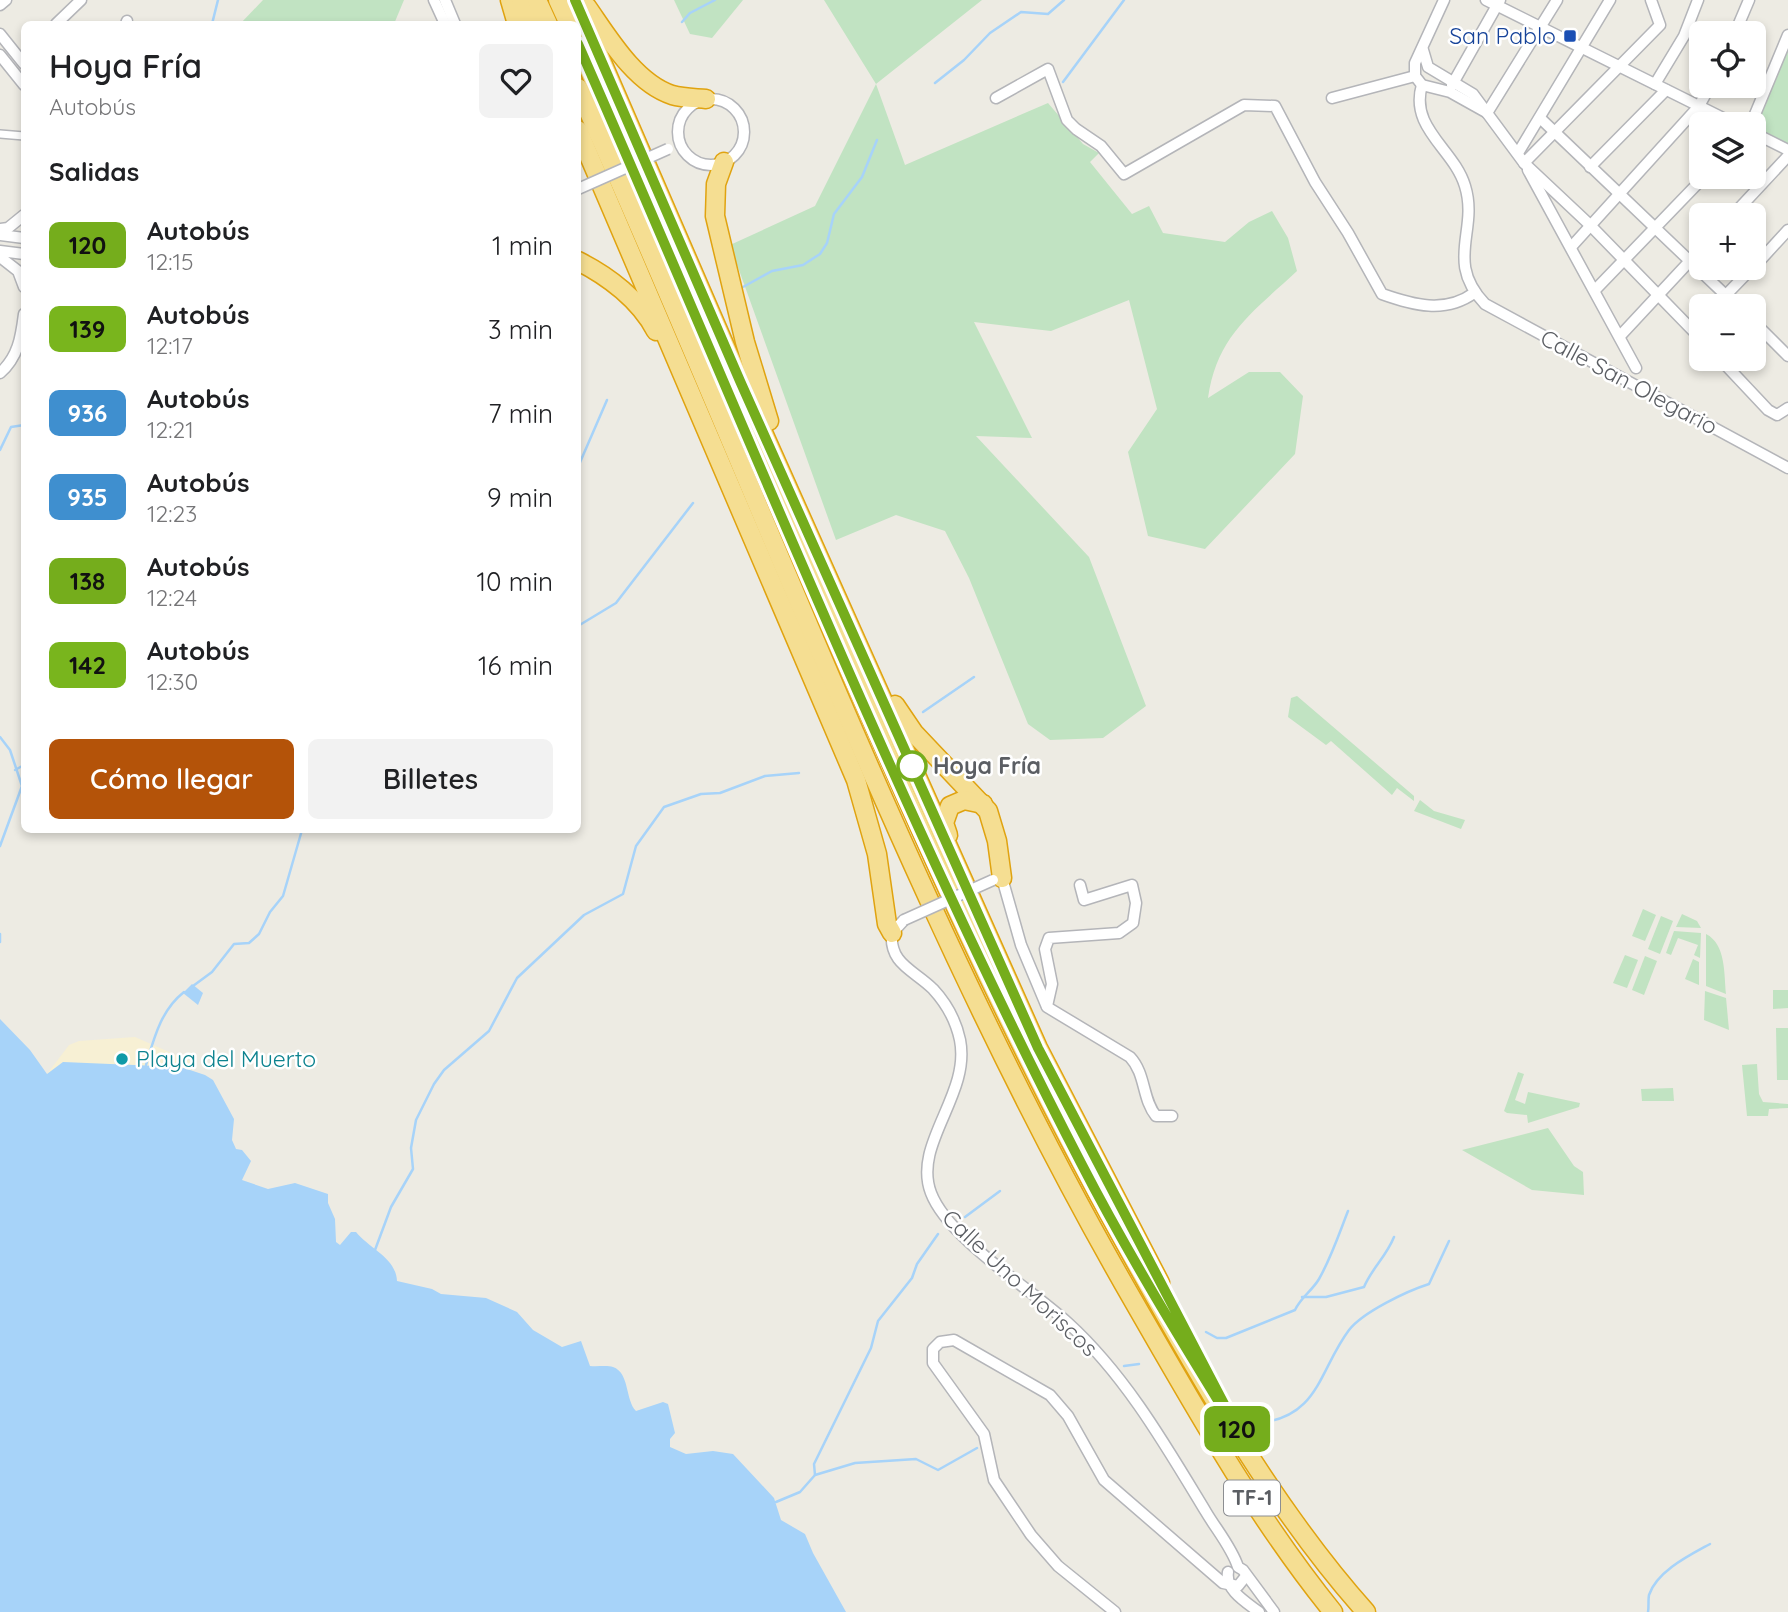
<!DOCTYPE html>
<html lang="es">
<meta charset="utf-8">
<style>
body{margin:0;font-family:Quicksand,sans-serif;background:#f2f2f2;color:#202124;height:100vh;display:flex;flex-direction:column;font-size:26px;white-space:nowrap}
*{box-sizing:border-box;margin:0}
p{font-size:23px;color:#757577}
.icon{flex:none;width:38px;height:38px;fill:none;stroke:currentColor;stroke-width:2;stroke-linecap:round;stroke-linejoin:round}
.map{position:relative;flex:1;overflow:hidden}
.sheet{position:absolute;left:21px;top:21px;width:560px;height:812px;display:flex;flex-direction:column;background:#fff;border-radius:10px;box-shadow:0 4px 10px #0003}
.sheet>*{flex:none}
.badge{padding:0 14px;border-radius:10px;font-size:24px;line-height:46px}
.buttons{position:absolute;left:1689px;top:21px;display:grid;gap:14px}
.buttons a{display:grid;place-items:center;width:77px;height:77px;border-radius:10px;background:#fff;box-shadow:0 4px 10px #0003;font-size:35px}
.map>.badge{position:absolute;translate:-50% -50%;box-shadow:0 0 0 4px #fff}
h2{padding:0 28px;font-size:26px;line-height:63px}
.round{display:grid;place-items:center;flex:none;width:74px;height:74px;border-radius:10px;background:#f2f2f2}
.headline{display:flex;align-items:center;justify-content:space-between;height:119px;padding:0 28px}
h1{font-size:33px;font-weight:600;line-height:52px}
.action{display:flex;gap:14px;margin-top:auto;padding:14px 28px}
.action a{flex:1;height:80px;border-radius:10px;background:#b45309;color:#fff;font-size:28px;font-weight:600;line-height:80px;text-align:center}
.action a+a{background:#f2f2f2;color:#202124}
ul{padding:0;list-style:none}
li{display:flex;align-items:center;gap:21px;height:84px;padding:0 28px}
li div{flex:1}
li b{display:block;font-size:26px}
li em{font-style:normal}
li .badge{min-width:77px;font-weight:700;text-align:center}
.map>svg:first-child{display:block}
</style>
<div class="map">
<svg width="1788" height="1612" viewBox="0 0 1788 1612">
<rect width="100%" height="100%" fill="#edebe3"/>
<g fill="#c1e3c2">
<polygon points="263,0 404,0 394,24 240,24"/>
<polygon points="674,0 743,0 712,38 690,34"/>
<path d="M 824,0 L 982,0 L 876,84 L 905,165 L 1048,103 L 1083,144 L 1099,153 L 1090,162 L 1132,214 L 1149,206 L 1163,233 L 1225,242 L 1249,222 L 1272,211 L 1288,238 L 1297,271 C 1253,312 1217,335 1208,398 L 1249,372 L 1280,372 L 1303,396 L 1295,454 L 1205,549 L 1148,536 L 1128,452 L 1157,409 L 1129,300 L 1051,331 L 974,322 L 1032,438 L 976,436 L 1089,557 L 1146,706 L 1103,738 L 1050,740 L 1028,724 L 969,578 L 945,531 L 896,515 L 836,540 L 730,245 L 815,206 L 876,84 Z"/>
<polygon points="1788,35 1788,150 1754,133 1754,124"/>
<polygon points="1297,696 1414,796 1414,801 1397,788 1392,795 1331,741 1326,745 1288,717 1291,698"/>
<polygon points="1420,800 1434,811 1465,820 1461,829 1414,811"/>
<polygon points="1643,909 1656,915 1645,941 1632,936"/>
<polygon points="1682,914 1697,921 1701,928 1676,927"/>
<polygon points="1661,916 1673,921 1660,954 1648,949"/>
<polygon points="1674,931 1701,933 1700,958 1694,955 1698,945 1678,938 1671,955 1666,953"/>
<path d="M 1706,934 C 1726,944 1724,974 1726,994 L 1706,986 Z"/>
<polygon points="1625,955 1638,960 1627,988 1613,983"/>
<polygon points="1645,956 1657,961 1644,995 1632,990"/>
<polygon points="1693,959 1699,962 1699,985 1685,979"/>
<polygon points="1773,990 1788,990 1788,1008 1773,1009"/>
<polygon points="1705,991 1726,998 1729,1030 1704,1020"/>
<polygon points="1776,1028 1788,1028 1788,1080 1777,1080"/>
<polygon points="1757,1064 1759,1094 1763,1102 1788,1104 1788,1108 1769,1109 1768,1116 1747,1116 1742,1065"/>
<polygon points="1518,1072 1524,1074 1515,1100 1525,1104 1528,1092 1580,1103 1579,1107 1528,1123 1527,1115 1507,1113 1504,1111"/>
<polygon points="1673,1088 1674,1101 1642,1101 1641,1089"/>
<polygon points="1548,1128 1574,1166 1583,1172 1584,1195 1532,1190 1462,1150"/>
</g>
<polygon fill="#f7f0d4" points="135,1037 192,1062 191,1071 63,1062 47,1074 69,1045 79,1041"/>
<g fill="#a7d3f9">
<polygon points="192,984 203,993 198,1005 183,993"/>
<path d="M 0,1019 L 30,1050 L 47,1074 L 63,1062 L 158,1066 L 184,1068 L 205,1075 L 213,1080 L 234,1119 L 232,1140 L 236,1149 L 242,1150 L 251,1161 L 242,1180 L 268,1189 L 295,1183 L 328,1194 L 328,1203 L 335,1219 L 336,1242 L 340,1245 L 351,1232 L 356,1232 C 370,1249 396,1258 397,1281 L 432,1289 L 441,1294 L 486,1298 L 517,1312 L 533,1330 L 562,1347 L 581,1341 L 590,1366 C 597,1367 607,1365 613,1367 C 630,1373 625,1400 636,1411 L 663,1402 L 668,1404 L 675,1433 L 670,1439 L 670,1447 L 686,1454 L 713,1451 L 733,1454 L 774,1498 L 781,1520 L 805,1534 L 813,1553 L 846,1612 L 0,1612 Z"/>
</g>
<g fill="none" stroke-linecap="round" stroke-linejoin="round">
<g stroke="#a7d3f9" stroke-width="2.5">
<polyline points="682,22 690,13 715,0"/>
<polyline points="212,24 218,0"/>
<polyline points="1063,82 1124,0"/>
<polyline points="935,83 964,60 990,33 1021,12 1048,14 1064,0"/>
<polyline points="743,287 772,271 803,265 820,254 827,243 834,214 862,177 877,140"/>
<polyline points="0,450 11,427 24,425"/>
<polyline points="578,467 607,400"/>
<polyline points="578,626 616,603 693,503"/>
<polyline points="923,712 974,677"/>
<polyline points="0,737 10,750 22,786 0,846"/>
<polyline points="15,770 24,765"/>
<polyline points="0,934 0,942"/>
<polyline points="193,986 212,972 234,944 249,943 259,934 270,912 283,896 302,830"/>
<path d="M 146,1065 C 154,1038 161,1010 184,992"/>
<polyline points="965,1217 1000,1191"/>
<polyline points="375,1250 391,1207 413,1169 411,1148 416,1120 434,1084 444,1070 489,1031 517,978 584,915 623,894 636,846 664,807 701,794 720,793 765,776 799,773"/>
<path d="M 1302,1297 L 1326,1297 L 1364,1287 C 1372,1268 1386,1257 1394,1237"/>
<path d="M 1206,1332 L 1217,1338 L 1226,1338 L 1295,1310 C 1301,1297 1312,1291 1319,1279 C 1331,1258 1339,1234 1348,1211"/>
<polyline points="1124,1366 1139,1364"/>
<path d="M 1259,1423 C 1319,1417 1319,1370 1349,1330 C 1363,1312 1407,1291 1429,1284 L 1449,1241"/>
<polyline points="815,1475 814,1464 871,1348 878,1321 912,1278 917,1264 938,1234"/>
<polyline points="776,1502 800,1492 815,1475 855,1463 916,1459 938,1470 977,1448"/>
<path d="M 1648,1612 C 1649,1607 1648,1600 1649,1595 C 1657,1571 1690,1555 1710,1544"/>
</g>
<defs>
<polyline id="pedestrian" points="0,134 24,136"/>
<g id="minor">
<polyline points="434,0 445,24"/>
<polyline points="445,0 455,24"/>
<polyline points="1444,0 1415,63 1415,76 1422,85 1450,92 1484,111"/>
<polyline points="1486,0 1735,124"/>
<polyline points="0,5 6,0"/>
<polyline points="56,24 81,0"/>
<polyline points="126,24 127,21"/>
<polyline points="1735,33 1749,0"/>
<polyline points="0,34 24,64"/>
<polyline points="1423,50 1428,67 1473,94 1524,163 1590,225 1701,339"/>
<polyline points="0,55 24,85"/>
<polyline points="1655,84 1684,36 1698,0"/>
<path d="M 1422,85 C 1409,128 1454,149 1465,186 C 1479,231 1444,261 1485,304 L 1788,468"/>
<polyline points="1452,85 1500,0"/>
<path d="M 996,98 L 1048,69 L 1067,120 L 1076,129 L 1101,146 L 1124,174 L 1244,105 L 1275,106 L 1315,182 L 1348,233 L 1382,294 C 1413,305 1445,314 1474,293"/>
<polyline points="1332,98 1415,76"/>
<circle cx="711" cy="132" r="33"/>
<polyline points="1487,113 1557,0"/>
<polyline points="1540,118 1737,306"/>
<polyline points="1751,124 1788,35"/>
<polyline points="1754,133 1788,150"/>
<polyline points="1518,153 1610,0"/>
<polyline points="1524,163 1660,25 1651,0"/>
<polyline points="1590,167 1666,90"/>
<polyline points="1528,170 1636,368"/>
<polyline points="1733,215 1788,156"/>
<polyline points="0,229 8,228 24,215"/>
<polyline points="0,235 24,238"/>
<polyline points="1572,246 1699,106 1710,86"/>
<polyline points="0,251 24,254"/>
<polyline points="0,257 18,271 24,287"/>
<polyline points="1754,267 1788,230"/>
<polyline points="1596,289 1704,177"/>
<polyline points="1726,295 1752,268"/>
<polyline points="1754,322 1788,356"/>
<polyline points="1620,336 1701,249"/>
<polyline points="1720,359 1768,410 1777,415 1788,408"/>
<path d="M 0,373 C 18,357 21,338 24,314"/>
<path d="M 998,879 L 1002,878 L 1021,945 L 1047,1007 L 1130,1057 C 1146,1074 1142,1099 1156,1116 L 1172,1116"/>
<path d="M 904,920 L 892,933 C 889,964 914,970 933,989 C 946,1003 956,1021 960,1040 C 971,1095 912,1144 931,1193 C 948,1238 1031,1289 1068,1323 C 1126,1376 1166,1446 1206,1512 C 1216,1529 1232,1548 1238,1567 L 1243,1570 L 1274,1612"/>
<polyline points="1047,1006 1052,984 1045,949 1049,938 1119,933 1133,923 1136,903 1132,885 1084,900 1080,885"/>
<path d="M 1228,1572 C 1225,1590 1246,1602 1259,1612"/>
<polyline points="1115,1612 1058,1566 1031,1535 994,1480 984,1434 933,1363 933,1349 940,1342 954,1340 1050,1395 1068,1416 1104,1480 1223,1583 1238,1586 1246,1576"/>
</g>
<g id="motorway">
<polyline points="510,0 517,24"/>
<polyline points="521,0 533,24"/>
<polyline points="537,0 548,24"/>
<polyline points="558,0 569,24"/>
<polyline points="575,0 740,381 1038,1048 1160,1283"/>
<path d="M 587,7 C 608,37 635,83 672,95 C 683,98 695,98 706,99"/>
<path d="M 578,44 C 663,238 747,433 832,628 C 921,833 1011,1038 1120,1234 C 1190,1361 1270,1505 1366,1612"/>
<path d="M 578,88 C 762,493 911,916 1134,1302 C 1195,1408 1256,1517 1333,1612"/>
<polyline points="578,130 856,780 877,854 887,924 892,933"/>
<polyline points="724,162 716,184 715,216 745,342 769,421"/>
<path d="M 578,261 C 608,276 640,300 656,331"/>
<polyline points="895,705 914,733 988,811 997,841 1002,878"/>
<polyline points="948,835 944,823 950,806 964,800 983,804"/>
</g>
</defs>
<use href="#pedestrian" stroke="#b4b5b9" stroke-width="10"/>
<use href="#minor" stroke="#b4b5b9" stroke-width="13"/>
<use href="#motorway" stroke="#e0a310" stroke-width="21"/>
<use href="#pedestrian" stroke="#fff" stroke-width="7"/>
<use href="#minor" stroke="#fff" stroke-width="10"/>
<use href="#motorway" stroke="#f5de92" stroke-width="18"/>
<defs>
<g id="minor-bridge">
<polyline points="578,189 668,149"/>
<polyline points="904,920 993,880"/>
</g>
</defs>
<use href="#minor-bridge" stroke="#b4b5b9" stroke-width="13" stroke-linecap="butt"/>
<use href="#minor-bridge" stroke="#fff" stroke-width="10"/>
</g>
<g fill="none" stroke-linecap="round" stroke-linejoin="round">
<defs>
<path id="line" d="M 575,0 L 740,381 L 1038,1048 L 1246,1446 C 1189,1353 1131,1260 1081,1163 C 893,800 742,417 578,44"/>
</defs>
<use href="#line" stroke="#fff" stroke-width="16"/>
<use href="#line" stroke="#75ad1c" stroke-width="10"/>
</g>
<rect fill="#1a4fb4" stroke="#fff" stroke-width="2.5" x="1563" y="29" width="14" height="14" rx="3.5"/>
<circle fill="#fff" stroke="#75ad1c" stroke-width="3.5" cx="912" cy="766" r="14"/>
<circle fill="#0f9aa8" stroke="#fff" stroke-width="2.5" cx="122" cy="1059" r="7"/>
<g text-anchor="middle" stroke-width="5" stroke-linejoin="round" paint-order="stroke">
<rect fill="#fff" stroke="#8c8e92" stroke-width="2" x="1224" y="1480.5" width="56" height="35" rx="5"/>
<g font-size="21" font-weight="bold" fill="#5b5e63">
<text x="1252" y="1505">TF-1</text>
</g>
<g font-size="23" fill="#164399" stroke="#fff" text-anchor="end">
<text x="1556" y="44">San Pablo</text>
</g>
<g font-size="23" fill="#5b5e63" stroke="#fff">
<text transform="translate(1629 382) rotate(28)" y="8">Calle San Olegario</text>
<text transform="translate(1020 1283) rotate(43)" y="8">Calle Uno Moriscos</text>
</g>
<g font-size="23" font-weight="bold" fill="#5b5e63" stroke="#fff" text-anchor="start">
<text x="933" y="774">Hoya Fría</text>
</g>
<g font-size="23" fill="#0d838f" stroke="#fff" text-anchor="start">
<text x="136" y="1067">Playa del Muerto</text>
</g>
</g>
</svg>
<div class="buttons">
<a><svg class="icon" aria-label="locate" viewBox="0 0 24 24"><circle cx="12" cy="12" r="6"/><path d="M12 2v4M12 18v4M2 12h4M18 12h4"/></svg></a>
<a><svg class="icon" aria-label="layers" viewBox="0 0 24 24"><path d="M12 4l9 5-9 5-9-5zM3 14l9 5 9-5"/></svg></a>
<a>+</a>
<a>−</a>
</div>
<b class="badge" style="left:1237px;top:1429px;background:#75ad1c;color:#111">120</b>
<section class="sheet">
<div class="headline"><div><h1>Hoya Fría</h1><p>Autobús</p></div><a class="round"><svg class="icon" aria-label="heart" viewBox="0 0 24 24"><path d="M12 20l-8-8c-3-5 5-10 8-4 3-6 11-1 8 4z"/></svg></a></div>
<h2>Salidas</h2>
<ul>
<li><span class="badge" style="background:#75ad1c;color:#111">120</span><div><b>Autobús</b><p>12:15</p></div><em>1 min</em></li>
<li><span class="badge" style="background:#79b51d;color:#111">139</span><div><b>Autobús</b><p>12:17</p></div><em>3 min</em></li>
<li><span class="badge" style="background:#3f8fcf;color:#fff">936</span><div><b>Autobús</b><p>12:21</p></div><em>7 min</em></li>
<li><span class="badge" style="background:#3f8fcf;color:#fff">935</span><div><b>Autobús</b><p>12:23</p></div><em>9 min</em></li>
<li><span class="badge" style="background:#75ad1c;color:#111">138</span><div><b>Autobús</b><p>12:24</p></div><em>10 min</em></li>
<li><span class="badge" style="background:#79b51d;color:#111">142</span><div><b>Autobús</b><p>12:30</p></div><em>16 min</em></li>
</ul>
<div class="action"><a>Cómo llegar</a><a>Billetes</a></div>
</section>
</div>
